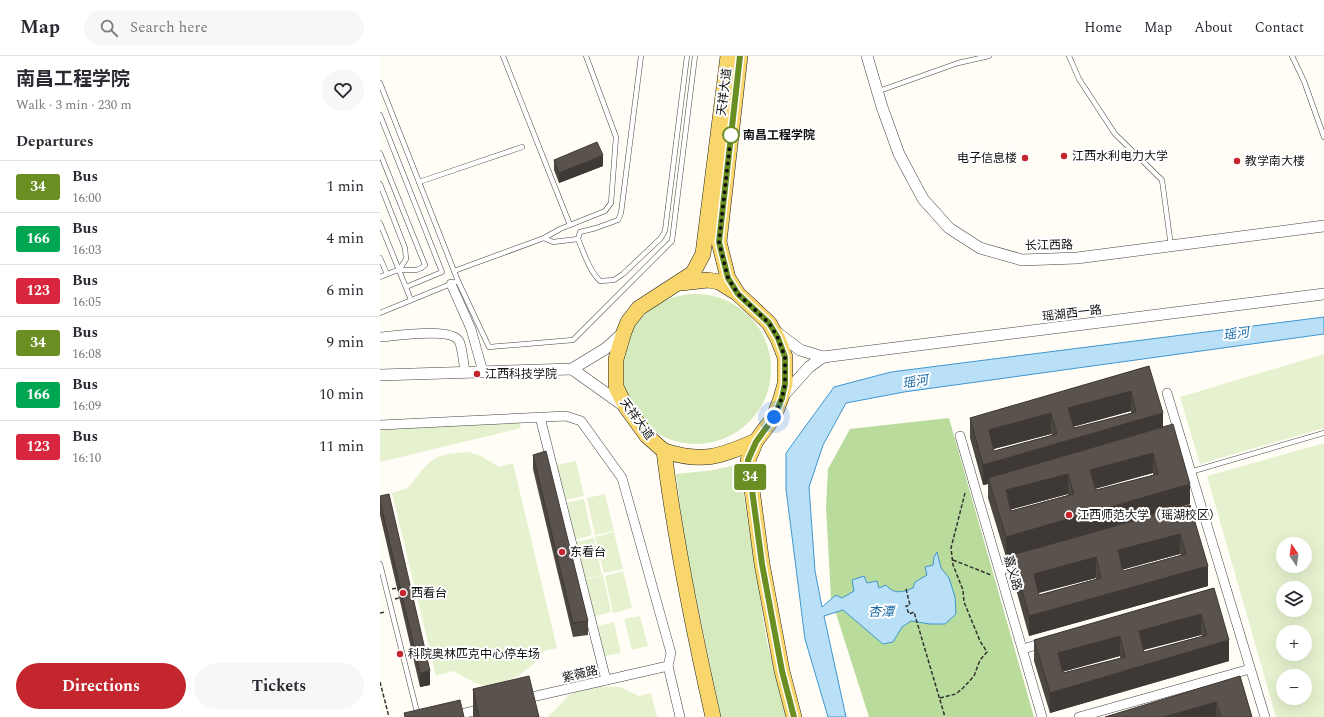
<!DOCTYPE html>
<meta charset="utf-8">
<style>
body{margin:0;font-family:Spectral,"Noto Sans SC",serif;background:#f7f7f7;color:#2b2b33;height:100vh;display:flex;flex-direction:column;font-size:15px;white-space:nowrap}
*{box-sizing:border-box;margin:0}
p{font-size:13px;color:#7c7c81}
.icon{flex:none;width:22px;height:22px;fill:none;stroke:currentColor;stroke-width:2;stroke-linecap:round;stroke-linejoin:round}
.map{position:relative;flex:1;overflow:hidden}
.side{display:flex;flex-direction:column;background:#fff;width:380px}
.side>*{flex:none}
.badge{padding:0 8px;border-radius:3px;font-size:14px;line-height:26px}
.needle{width:26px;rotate:347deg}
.buttons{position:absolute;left:896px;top:481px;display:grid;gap:8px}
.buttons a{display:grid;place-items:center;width:36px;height:36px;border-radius:50%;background:#fff;box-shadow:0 4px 16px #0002;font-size:20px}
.you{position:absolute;width:20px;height:20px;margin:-10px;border:3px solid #fff;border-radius:50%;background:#1a73e8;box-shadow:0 0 0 6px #1a73e833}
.map>.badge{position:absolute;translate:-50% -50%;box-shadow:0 0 0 2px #fff}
h2{padding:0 16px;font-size:15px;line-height:36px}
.round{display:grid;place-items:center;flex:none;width:42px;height:42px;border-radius:21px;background:#f7f7f7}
.overview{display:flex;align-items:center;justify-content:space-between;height:68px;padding:0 16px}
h1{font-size:19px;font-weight:700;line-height:30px}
.button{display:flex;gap:8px;margin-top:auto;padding:8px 16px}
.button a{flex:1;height:46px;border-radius:24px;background:#c4262e;color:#fff;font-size:16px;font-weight:700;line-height:46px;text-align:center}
.button a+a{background:#f7f7f7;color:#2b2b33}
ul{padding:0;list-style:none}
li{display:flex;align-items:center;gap:12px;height:52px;padding:0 16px;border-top:1px solid #e1e1e2}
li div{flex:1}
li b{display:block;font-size:15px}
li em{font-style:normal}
li .badge{min-width:44px;font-weight:700;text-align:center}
header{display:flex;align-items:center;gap:24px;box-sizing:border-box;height:56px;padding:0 20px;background:#fff;border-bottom:1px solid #e1e1e2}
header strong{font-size:19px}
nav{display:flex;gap:22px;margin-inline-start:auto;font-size:14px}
.search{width:280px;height:36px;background:#f7f7f7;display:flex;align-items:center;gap:10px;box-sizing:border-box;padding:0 14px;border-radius:22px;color:#7c7c81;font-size:15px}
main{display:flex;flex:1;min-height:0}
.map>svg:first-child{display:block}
</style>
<header>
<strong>Map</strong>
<div class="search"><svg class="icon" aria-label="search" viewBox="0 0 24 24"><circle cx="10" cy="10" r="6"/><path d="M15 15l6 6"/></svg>Search here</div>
<nav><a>Home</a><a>Map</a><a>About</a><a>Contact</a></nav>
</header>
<main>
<section class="side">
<div class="overview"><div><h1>南昌工程学院</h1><p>Walk · 3 min · 230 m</p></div><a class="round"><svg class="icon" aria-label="heart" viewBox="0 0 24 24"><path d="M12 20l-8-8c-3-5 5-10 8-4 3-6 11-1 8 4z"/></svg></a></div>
<h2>Departures</h2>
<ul>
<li><span class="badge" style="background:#6b8e23;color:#fff">34</span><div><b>Bus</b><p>16:00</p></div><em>1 min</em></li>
<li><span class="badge" style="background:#00a651;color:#fff">166</span><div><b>Bus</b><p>16:03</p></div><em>4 min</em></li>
<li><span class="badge" style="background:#d7263d;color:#fff">123</span><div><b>Bus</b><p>16:05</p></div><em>6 min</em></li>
<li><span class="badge" style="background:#6b8e23;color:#fff">34</span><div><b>Bus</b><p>16:08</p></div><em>9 min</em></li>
<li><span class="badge" style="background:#00a651;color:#fff">166</span><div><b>Bus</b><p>16:09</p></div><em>10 min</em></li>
<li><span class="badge" style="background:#d7263d;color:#fff">123</span><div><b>Bus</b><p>16:10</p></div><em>11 min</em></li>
</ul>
<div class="button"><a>Directions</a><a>Tickets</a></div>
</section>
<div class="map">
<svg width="944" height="661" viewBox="0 0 944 661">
<rect width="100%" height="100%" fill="#fffdf5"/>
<g fill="#d5ebbd">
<circle cx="316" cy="313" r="75"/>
<polygon points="359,408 387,587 408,661 341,661 305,488 296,418 334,414"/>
</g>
<polygon fill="#b9dc9c" points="569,362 654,661 489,661 451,542 446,451 448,413 470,373"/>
<g fill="#e6f2cf" fill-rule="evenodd">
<polygon points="944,298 944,372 820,408 800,341"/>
<polygon points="139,363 141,372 0,406 0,372"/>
<path d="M 944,387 L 944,661 L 896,661 L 827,420 ZM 903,488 L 925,488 L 925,510 L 903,510 ZM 903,532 L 925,532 L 925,554 L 903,554 ZM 903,576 L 925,576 L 925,598 L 903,598 ZM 903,620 L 925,620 L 925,642 L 903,642 Z"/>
<path d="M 89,396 L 103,401 L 119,411 L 133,407 L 177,592 L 164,595 C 153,612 135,624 116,628 C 114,629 110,630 107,630 C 97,629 82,620 73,615 L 56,620 L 12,437 L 28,432 C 35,424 41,413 50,406 C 60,397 77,397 89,396 Z"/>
<polygon points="196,405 204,440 184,444 176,409"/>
<polygon points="225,438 234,475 215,479 207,442"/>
<polygon points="204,443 212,479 194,484 185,447"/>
<polygon points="234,476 243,513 224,517 215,481"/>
<polygon points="214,482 222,519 203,523 195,486"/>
<polygon points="243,515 252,552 233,557 225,520"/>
<polygon points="223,519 231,556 212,561 204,524"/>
<polygon points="260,560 268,590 252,594 244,563"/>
<polygon points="234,566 241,597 225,600 218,570"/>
<polygon points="211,630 240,631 259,640 271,637 277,661 168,661 189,639"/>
</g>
<path fill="#b9e0f7" stroke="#3f96cf" d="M 944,261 L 944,278 L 524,336 L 466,347 L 443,389 L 429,431 L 435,515 L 442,551 L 456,539 L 462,542 L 474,535 L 472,524 L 484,520 L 487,527 L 497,525 L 499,532 L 506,529 C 514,539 523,536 533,532 L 535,526 L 547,519 L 545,511 L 553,509 L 554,501 L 557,496 L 561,512 L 569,522 L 575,541 L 576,558 L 565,568 L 550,568 L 531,565 L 522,571 L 513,586 L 503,588 L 463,554 L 444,560 L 466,661 L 448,661 L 425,583 L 406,433 L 406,397 L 454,331 L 511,316 Z"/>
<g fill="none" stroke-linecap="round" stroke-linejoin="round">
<defs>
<g id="service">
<polyline points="123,0 190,169"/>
<path d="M 261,0 L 241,157 L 238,164 L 216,172 L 200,176 L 198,183 C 204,197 209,214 220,225 L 234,224 L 243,218 L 281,182 L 285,175 L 307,0"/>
<polyline points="689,0 699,23 735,78 782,124 791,190"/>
<polyline points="912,0 924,25 944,81"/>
<polyline points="0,27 78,225 0,257"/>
<polyline points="499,35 578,7 609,0"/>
<polyline points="0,59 62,216 26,231"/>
<path d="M 0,97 L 45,209 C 38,217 28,213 19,214 C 13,215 6,219 0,221"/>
<polyline points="39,126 142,91"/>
<polyline points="0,128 25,192 26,203 19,214"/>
<polyline points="0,167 31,244"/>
<polyline points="164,182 180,173 225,155 231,147 236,81 206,0"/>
<polyline points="0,202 7,218"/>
<polyline points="74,215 164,182 173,186 198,183"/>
<polyline points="78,225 109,291 193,284 292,185 315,0"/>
<polyline points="810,416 944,377"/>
<polyline points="0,508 36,652 40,661"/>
</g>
<g id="minor">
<polyline points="71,228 91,273 103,316"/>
<path d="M 0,281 C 15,280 71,271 79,285 C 82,290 84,310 85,316"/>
<polyline points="787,337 885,661"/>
<polyline points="160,361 226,624"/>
<polyline points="0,369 186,360 201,365 242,422 291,597 288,610"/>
<polyline points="580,380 662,661"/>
<polyline points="620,514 643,508"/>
<polyline points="643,593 666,586"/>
<polyline points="143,643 288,610 300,661"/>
<polyline points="67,661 103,653"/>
<polyline points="699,661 870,613"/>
</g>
<g id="tertiary">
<polyline points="487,0 502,51 519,98 543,143 569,172 600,192 642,204 697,202 944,170"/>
<polyline points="395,275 420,294 443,301 429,311 403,340"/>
<polyline points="443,301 944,238"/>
<polyline points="192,313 244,350"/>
<polyline points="0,319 192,313 225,293 244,276"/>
</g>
<g id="primary">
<polyline points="360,0 339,186 348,222 358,238 389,267 398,283 405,301 405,328 401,342 394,361 376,385 368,404 382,508 402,615 414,661"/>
<polyline points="301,227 328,224 339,226 355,236"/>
<path d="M 284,395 C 323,407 339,401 376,385"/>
<path d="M 333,661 C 313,572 295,485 284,395 L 267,380 L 246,351 L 236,331 L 236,303 L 244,276 L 248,266 L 259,252 L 313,217 L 323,198 L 348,0"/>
</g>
</defs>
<use href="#service" stroke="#444" stroke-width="5.5"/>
<use href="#minor" stroke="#444" stroke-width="10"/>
<use href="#tertiary" stroke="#444" stroke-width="12"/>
<use href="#primary" stroke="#222" stroke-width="16"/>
<g stroke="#333" stroke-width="1.5" stroke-dasharray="4 2" stroke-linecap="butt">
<polyline points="573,504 611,519"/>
<polyline points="12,533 17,532"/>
<polyline points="526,533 530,549 526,550 529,558 534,556 565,661"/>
<polyline points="15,543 19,542"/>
<polyline points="0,557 6,556"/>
<polyline points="0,626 9,661"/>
<polyline points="560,642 576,638 583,632 594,620 600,604 607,596 600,585 584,546 583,534 573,509 571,492 585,437"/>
</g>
<use href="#service" stroke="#fff" stroke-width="4.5"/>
<use href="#minor" stroke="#fff" stroke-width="9"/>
<use href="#tertiary" stroke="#fff" stroke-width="11"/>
<use href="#primary" stroke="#f9d66b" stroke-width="15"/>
</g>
<g fill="#4d4742" fill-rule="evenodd">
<polygon points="174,104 223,110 179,127 174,114"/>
<path d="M 769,310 L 783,371 L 810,448 L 729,472 L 810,449 L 828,530 L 649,580 L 632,519 L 632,500 L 626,501 L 608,442 L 608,428 L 603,429 L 590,382 L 590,362 ZM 751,355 L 751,357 L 694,372 L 693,371 ZM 671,378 L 672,379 L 614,395 L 614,393 ZM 773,417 L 773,419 L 716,434 L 715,433 ZM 688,438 L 688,439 L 631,455 L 631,453 ZM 800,498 L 801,499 L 743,515 L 743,513 ZM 716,522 L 716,523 L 659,539 L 659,537 Z"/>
<polygon points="153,399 208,565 208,579 193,581 153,413"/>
<polygon points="0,440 50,629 40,631 0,459"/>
<path d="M 834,532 L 849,605 L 670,657 L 654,605 L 654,584 ZM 821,579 L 822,580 L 764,596 L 764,594 ZM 740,600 L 740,602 L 683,617 L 682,616 Z"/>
<polygon points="860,620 872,661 725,661"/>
<polygon points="93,633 159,661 93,661"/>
</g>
<g fill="#3f3936">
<polygon points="223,99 223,110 179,127 179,117"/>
<polygon points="751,335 751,355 688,372 688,352"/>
<polygon points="671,357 671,378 609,394 609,374"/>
<polygon points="783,357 783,377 608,422 608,428 603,429 603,409"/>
<polygon points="773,397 773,417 710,434 710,414"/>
<polygon points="688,418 688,438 626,455 626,434"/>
<polygon points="810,428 810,448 626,501 626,481"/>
<polygon points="800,478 800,498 738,515 738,494"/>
<polygon points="716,501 716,522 654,538 654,518"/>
<polygon points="828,510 828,530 649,580 649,560"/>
<polygon points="821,558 821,579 759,595 759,575"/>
<polygon points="740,580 740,600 678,617 678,597"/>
<polygon points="849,584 849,605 670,657 670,637"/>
<polygon points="50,615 50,629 40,631 40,617"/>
<polygon points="836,646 836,661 784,661"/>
</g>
<g fill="#5a524d" stroke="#3f3936" fill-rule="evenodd">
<polygon points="217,86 223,99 179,117 174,104"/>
<path d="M 769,310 L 783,357 L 603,409 L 590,362 ZM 751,335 L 756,356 L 694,372 L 688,352 ZM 671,357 L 677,378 L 614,395 L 609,374 Z"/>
<path d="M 793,368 L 810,428 L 626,481 L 608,422 ZM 773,397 L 778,418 L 716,434 L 710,414 ZM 688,418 L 694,438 L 631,455 L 626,434 Z"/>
<polygon points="166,395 208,565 193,567 153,399"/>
<polygon points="9,438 50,615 40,617 0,445 0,440"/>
<path d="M 810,449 L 828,510 L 649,560 L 632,499 ZM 800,478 L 806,498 L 743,515 L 738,494 ZM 716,501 L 721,522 L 659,539 L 654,518 Z"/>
<path d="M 834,532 L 849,584 L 670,637 L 654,584 ZM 821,558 L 827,579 L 764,596 L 759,575 ZM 740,580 L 745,601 L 683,617 L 678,597 Z"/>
<polygon points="149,620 159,661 99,661 93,633"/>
<polygon points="860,620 872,661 841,661 836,646 784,661 725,661"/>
<polygon points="80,644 84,661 25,661 24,657"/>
</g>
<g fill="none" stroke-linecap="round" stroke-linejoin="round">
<defs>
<polyline id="line" points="360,0 339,186 348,222 358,238 389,267 398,282 405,301 405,328 402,342 394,361 376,386 368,404 382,508 402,615 414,661"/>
</defs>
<use href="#line" stroke="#fff" stroke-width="9"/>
<use href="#line" stroke="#6b8e23" stroke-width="6"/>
<polyline stroke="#111" stroke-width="4" stroke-dasharray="0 7.2" points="351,79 339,186 348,222 358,238 389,267 398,282 405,301 405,328 402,342 394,361"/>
</g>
<circle fill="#fff" stroke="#6b8e23" stroke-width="2" cx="351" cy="79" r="8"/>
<g fill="#c4262e" stroke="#fff" stroke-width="1.5">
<circle cx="684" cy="100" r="4"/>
<circle cx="645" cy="102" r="4"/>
<circle cx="857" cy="105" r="4"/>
<circle cx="97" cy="318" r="4"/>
<circle cx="689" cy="459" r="4"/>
<circle cx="182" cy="496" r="4"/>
<circle cx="23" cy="537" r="4"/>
<circle cx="20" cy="598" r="4"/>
</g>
<g text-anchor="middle" stroke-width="4" stroke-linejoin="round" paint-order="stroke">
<g font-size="12" fill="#111" stroke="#fff">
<text transform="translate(344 36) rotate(-83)" y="4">天祥大道</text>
<text transform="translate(669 189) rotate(-1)" y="4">长江西路</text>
<text transform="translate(692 257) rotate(-7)" y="4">瑶湖西一路</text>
<text transform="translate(257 363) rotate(54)" y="4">天祥大道</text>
<text transform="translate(633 517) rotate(74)" y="4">嘉义路</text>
<text transform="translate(200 618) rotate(-13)" y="4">紫薇路</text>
</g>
<g font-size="12" font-weight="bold" fill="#111" stroke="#fff" text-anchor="start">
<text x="363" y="83">南昌工程学院</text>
</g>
<g font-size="12" fill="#111" stroke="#fff" text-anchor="start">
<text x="692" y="104">江西水利电力大学</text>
<text x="637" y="106" text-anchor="end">电子信息楼</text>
<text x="865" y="109">教学南大楼</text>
<text x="105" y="322">江西科技学院</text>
<text x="697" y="463">江西师范大学（瑶湖校区）</text>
<text x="190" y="500">东看台</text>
<text x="31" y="541">西看台</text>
<text x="28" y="602">科院奥林匹克中心停车场</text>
</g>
<g font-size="13" font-style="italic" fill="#1768a6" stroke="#fff">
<text transform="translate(856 277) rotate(-8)" y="5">瑶河</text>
<text transform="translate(535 325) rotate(-9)" y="5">瑶河</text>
<text x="501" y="560">杏潭</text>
</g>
</g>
</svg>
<div class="buttons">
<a><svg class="needle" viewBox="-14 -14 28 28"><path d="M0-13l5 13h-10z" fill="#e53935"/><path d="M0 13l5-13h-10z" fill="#7c7c81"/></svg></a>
<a><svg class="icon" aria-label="layers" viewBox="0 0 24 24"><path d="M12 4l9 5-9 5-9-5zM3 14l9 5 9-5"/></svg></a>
<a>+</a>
<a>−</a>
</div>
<div class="you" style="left:394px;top:361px"></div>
<b class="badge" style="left:370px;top:421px;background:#6b8e23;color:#fff">34</b>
</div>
</main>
